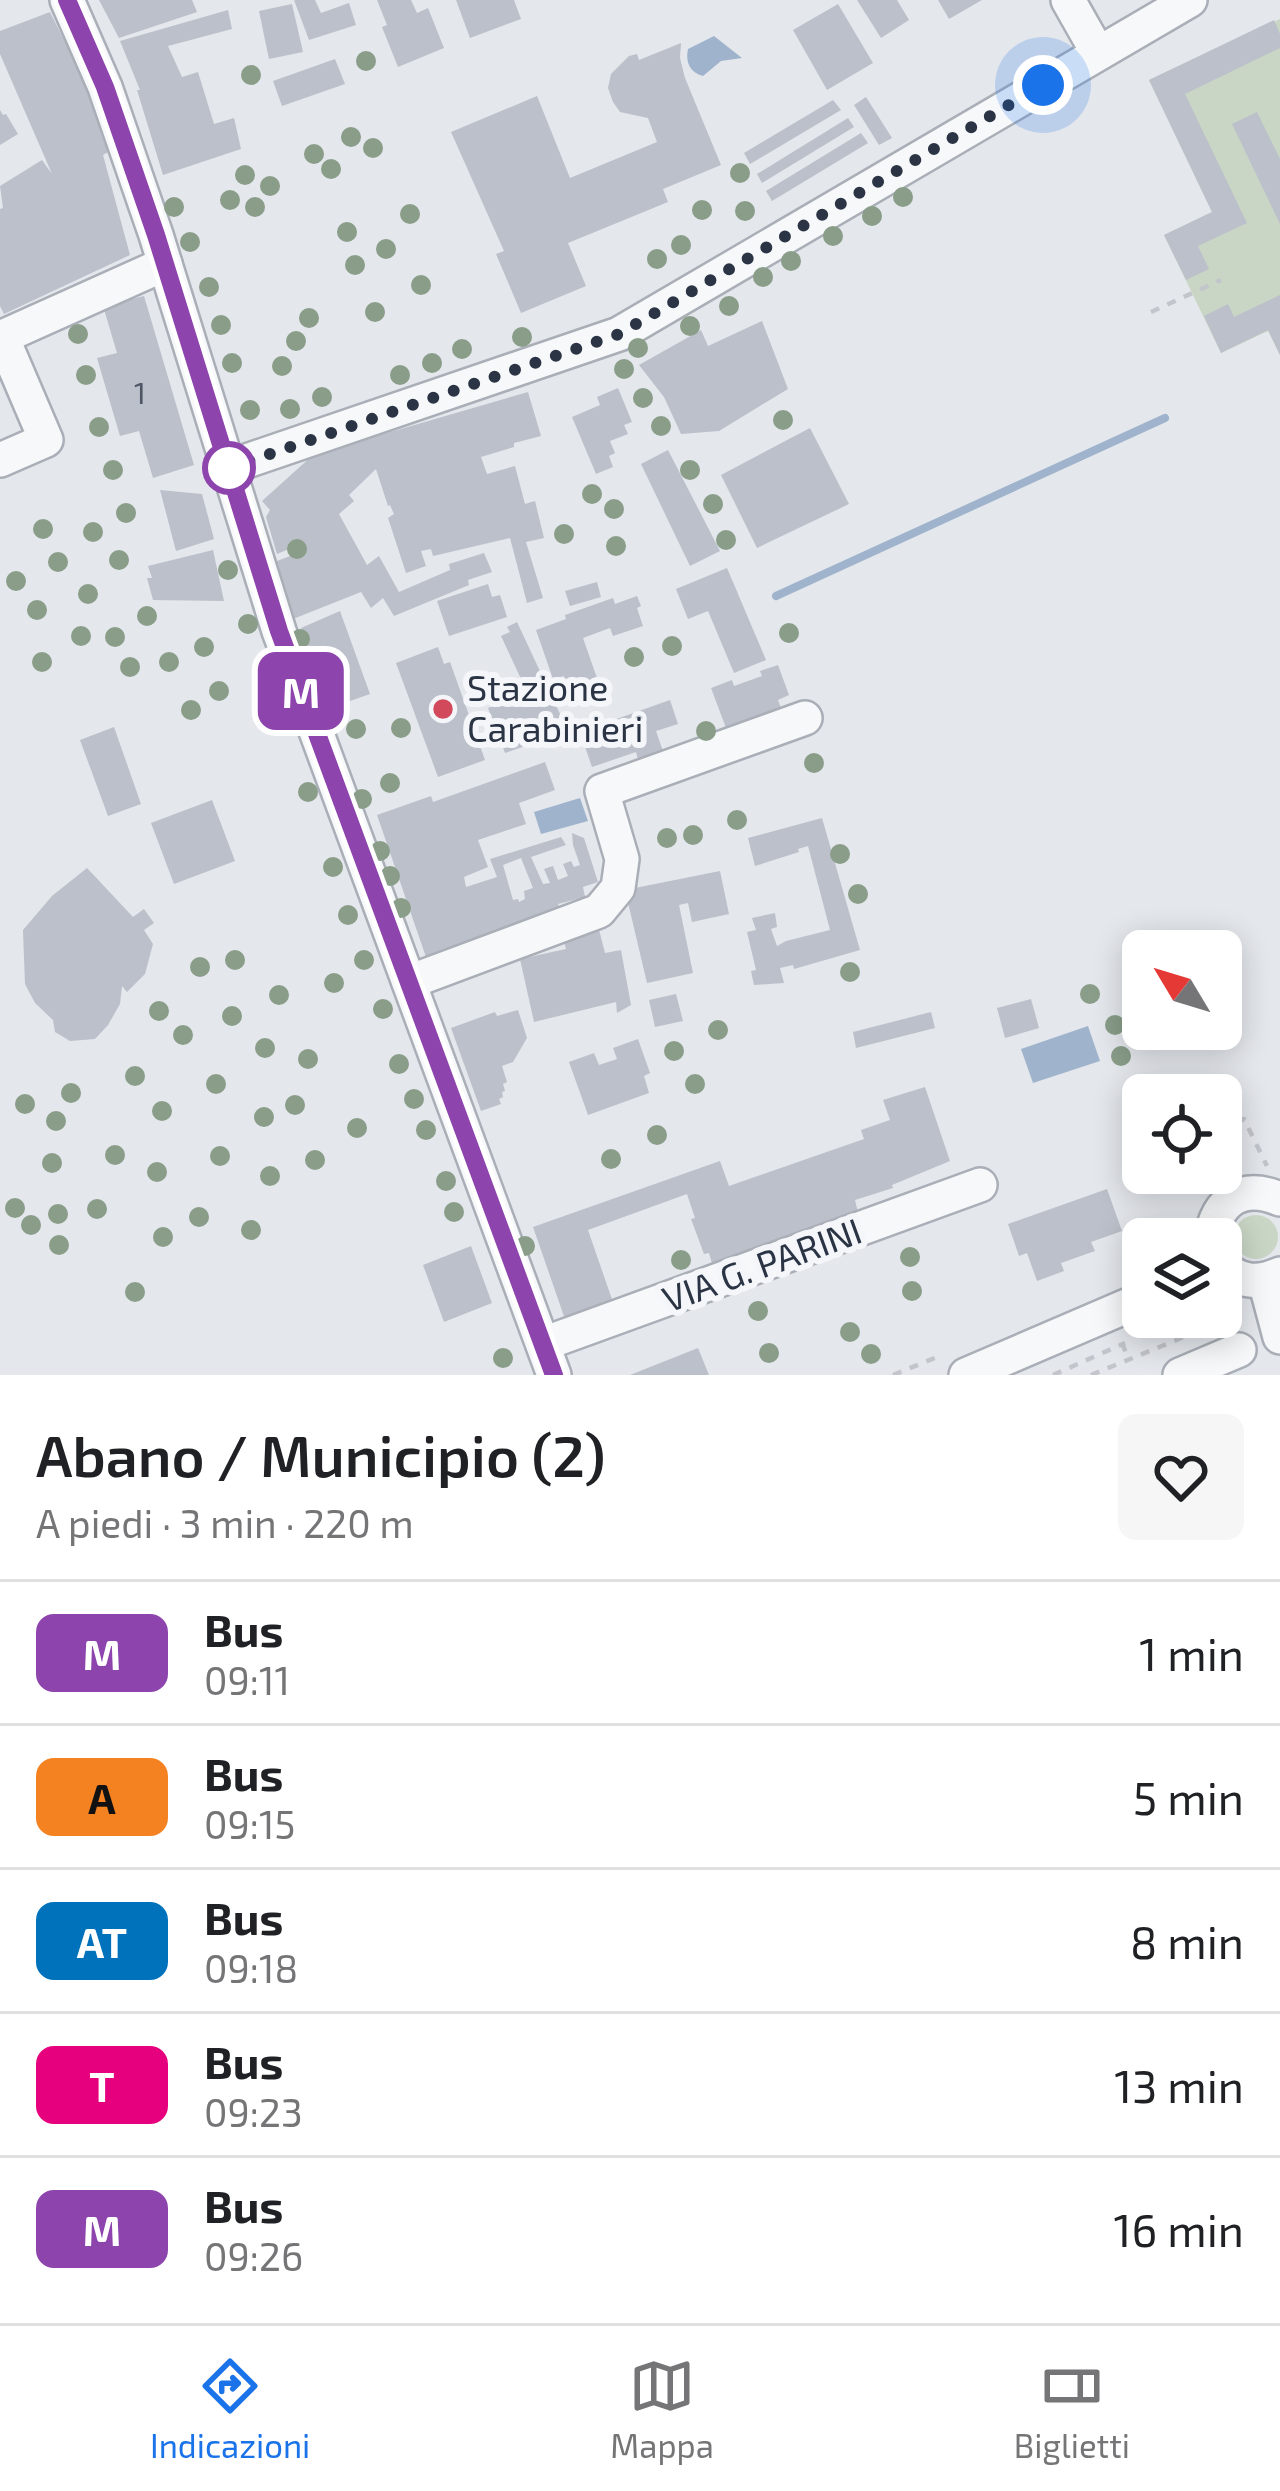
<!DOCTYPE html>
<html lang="it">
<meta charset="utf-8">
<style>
body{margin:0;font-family:"Exo 2",sans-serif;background:#f6f6f6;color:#202124;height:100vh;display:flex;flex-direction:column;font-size:45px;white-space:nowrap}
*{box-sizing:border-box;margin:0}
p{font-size:39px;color:#757577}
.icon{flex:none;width:66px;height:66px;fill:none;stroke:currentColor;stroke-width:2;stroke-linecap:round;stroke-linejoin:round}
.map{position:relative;height:1375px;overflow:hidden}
.side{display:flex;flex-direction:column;background:#fff;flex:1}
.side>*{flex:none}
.badge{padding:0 24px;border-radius:18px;font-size:42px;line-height:78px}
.needle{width:78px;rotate:308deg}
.fabs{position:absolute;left:1122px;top:930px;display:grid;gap:24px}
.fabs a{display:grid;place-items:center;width:120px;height:120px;border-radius:18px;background:#fff;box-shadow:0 6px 30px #0003;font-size:60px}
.you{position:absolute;width:60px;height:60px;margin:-30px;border:9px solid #fff;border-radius:50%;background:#1a73e8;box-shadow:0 0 0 18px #1a73e833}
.map>.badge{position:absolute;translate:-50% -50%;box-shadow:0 0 0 6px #fff}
.round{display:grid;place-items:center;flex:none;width:126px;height:126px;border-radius:18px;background:#f6f6f6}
.headline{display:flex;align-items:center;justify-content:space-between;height:204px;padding:0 36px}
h1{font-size:57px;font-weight:600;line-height:90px}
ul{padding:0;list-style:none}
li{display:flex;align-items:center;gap:36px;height:144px;padding:0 36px;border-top:3px solid #e0e0e0}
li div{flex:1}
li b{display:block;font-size:45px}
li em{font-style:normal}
li .badge{min-width:132px;font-weight:700;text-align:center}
.menu{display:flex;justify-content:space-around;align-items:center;height:168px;border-top:3px solid #e0e0e0;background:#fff;font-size:33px;color:#757577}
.menu a{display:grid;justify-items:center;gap:6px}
.menu .active{color:#1a73e8}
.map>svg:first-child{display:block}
</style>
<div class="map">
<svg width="1280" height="1375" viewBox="0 0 1280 1375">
<rect width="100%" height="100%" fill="#e4e7ec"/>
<g fill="#c9d6c5">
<polygon points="1280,19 1280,355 1268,331 1221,353 1164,235 1212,212 1149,80"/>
<circle cx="1256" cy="1237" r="22"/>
</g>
<g fill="#9fb4cc">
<path d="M 714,36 L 742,58 L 721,61 L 703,76 C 690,73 685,62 688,49 Z"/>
<polygon points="580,798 588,821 541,834 534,812"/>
<polygon points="1088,1026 1100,1061 1033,1083 1021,1049"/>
</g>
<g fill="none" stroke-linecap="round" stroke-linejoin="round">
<polyline stroke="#9fb4cc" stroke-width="8" points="776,596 1165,418"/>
</g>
<g fill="#bbc0ca" fill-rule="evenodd">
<polygon points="99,0 192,0 197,12 119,38"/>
<polygon points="294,0 315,0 321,13 349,3 356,25 309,40"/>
<polygon points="377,0 411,0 417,13 428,8 444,48 398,67 382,27 387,25"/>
<polygon points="456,0 514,0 521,19 470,38"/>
<polygon points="857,0 897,0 909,20 881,38"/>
<polygon points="938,0 982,0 949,19"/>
<polygon points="292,4 303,52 269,59 259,11"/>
<polygon points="838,4 873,63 827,90 793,30"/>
<polygon points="228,10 232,29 168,46 182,77 198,72 214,124 234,118 241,149 163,175 137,90 140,90 120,41"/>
<polygon points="50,12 92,96 108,152 103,155 130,255 4,314 0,306 0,209 3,208 0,186 42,160 52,174 0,54 0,31"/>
<polygon points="1274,20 1280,34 1280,48 1185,94 1247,223 1198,246 1209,269 1186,280 1164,235 1212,212 1149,80"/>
<polygon points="681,43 680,58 685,78 721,165 663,189 668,202 568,243 586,286 521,313 496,254 504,251 451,132 537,96 570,178 657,142 648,118 620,112 613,102 608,88 611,74 629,56 637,54 639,60"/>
<polygon points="335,59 345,84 282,106 273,81"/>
<polygon points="866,97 892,138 879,145 854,105"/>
<polygon points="833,100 841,110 750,164 744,153"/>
<polygon points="0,110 3,115 6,114 18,134 0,145"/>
<polygon points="1257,112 1280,159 1280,224 1232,124"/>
<polygon points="848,118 854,127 762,183 757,174"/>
<polygon points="861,133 868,143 772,201 766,191"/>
<polygon points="1280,295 1280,355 1268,330 1221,353 1204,316 1228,304 1234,317"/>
<polygon points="144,296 194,465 153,478 139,431 120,436 97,358 117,353 103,306"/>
<polygon points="762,321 788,389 719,431 681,434 664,397 639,365 701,330 708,346"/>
<polygon points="618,388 632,422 624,425 628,434 610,441 615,453 609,456 613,467 596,474 572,417 600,405 597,397"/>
<polygon points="528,392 541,436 514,443 514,447 481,457 487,474 515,466 525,504 535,501 544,538 526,542 543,598 527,603 510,538 433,556 431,549 421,551 426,566 406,573 388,518 394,514 390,505 388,506 376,469 349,495 354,501 339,514 367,565 379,556 399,592 450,570 449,564 484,553 492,572 468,580 469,585 394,616 383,598 371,608 361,592 293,619 272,563 303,551 301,544 277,554 266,517 270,510 262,501 313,455 354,436 356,442"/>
<polygon points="810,428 849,504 757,548 721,475"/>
<polygon points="668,450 720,551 690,566 641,464"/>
<polygon points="160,490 202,494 214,539 176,551"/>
<polygon points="213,550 224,601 153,600 147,578 152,578 148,566"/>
<polygon points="727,568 766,660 734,673 708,611 688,619 676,589"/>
<polygon points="597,582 601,597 570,606 565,591"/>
<polygon points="488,584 492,597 500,595 507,617 449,636 437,601"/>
<polygon points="637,596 641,606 637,608 643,626 613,636 610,628 583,638 598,681 569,691 564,676 553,679 536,630 566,619 565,615 613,598 615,604"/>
<polygon points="340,611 370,694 333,707 301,628"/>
<polygon points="517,622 568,731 505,753 488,708 528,694 501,636 510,632 507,627"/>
<polygon points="438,647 444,664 450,662 485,760 438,777 396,663"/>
<polygon points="778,665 789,695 778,700 781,708 726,728 711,688 732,680 734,686 762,676 760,671"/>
<polygon points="670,700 678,724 656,731 664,754 639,763 636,752 592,767 580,732"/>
<polygon points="114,727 141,804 108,816 80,740"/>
<path d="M 545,762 L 555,790 L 519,803 L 526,824 L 478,840 L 488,867 L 464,877 L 466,887 L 497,877 L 490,859 L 561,837 L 566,845 L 531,857 L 543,884 L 550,883 L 544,869 L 553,866 L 558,880 L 568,876 L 563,864 L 571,861 L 574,867 L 580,865 L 573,845 L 572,833 L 584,838 L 598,882 L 583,887 L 585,897 L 558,904 L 562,913 L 427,960 L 377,815 L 431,796 L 433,802 ZM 521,858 L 533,888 L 524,891 L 525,899 L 519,902 L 518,899 L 513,900 L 503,865 Z"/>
<polygon points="212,800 235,861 174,884 151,823"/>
<polygon points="822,818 860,950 794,969 793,965 780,968 784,983 754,985 751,971 756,970 747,932 756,930 752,918 775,913 777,927 771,929 777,946 786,941 830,930 808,846 798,849 799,852 755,866 748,838"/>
<polygon points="87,868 133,917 144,909 154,923 144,930 153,944 145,974 127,992 122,986 120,1004 108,1025 95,1039 70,1041 55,1032 53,1020 35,1003 25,984 23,930 52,896"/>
<polygon points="720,871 729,914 692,922 688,903 679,905 693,973 647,983 625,890"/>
<polygon points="596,918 605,953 621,950 631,1005 617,1013 616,1002 534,1022 520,959 566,949 560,926"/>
<polygon points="676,994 683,1021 655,1027 649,1000"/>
<polygon points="1031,999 1039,1028 1005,1038 997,1008"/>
<polygon points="518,1010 527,1038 513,1062 502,1066 507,1082 503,1084 505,1091 502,1092 503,1097 499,1099 501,1104 481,1111 451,1028 495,1012 497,1016"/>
<polygon points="931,1012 935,1028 856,1048 853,1032"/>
<polygon points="638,1039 650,1073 644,1076 649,1093 588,1115 569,1062 594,1053 599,1065 617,1059 613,1048"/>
<polygon points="925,1087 950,1161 892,1185 893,1188 855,1200 858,1212 713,1267 709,1253 704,1254 691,1219 695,1218 687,1194 588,1230 615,1308 567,1325 533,1227 720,1161 729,1186 864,1139 861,1130 890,1120 883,1100"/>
<polygon points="1107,1189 1122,1231 1091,1242 1095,1251 1061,1263 1064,1271 1037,1281 1027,1253 1019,1256 1008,1224"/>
<polygon points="471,1246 492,1303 444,1322 423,1265"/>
<polygon points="698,1348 709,1375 630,1375"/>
</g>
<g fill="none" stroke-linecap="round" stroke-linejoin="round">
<defs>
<g id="minor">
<polyline points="67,0 105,87 156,235 279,631 554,1375"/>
<polyline points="1068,0 1098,53"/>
<polyline points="0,338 165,264"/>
<polyline points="0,460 46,440 2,337"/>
<polyline points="229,467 619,334 1190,0"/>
<polyline points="409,982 599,911 618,888 622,859 602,791 805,718"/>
<path d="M 1211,1239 C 1217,1200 1242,1183 1280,1199"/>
<path d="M 1221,1264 C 1238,1283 1258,1284 1280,1274"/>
<polyline points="1265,1281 1280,1337"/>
<polyline points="543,1344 980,1185"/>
<polyline points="966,1375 1143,1299"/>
<polyline points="1180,1375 1239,1350"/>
</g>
</defs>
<use href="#minor" stroke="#a9aeb7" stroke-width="38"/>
<g stroke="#c2c5cb" stroke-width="4.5" stroke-dasharray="9 9" stroke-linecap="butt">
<polyline points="1151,312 1221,280"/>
<polyline points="1221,1131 1244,1119 1267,1166"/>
<polyline points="1172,1239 1181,1230"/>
<polyline points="1127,1271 1143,1262"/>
<polyline points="1162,1325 1178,1317"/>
<polyline points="1122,1343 1129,1360"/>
<polyline points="893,1375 942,1355"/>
<polyline points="1053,1375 1125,1343"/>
<polyline points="1091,1375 1201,1330"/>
</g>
<use href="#minor" stroke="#f7f8fa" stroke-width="33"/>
</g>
<g fill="#899d89">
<circle cx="366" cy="61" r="10"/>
<circle cx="251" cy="75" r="10"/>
<circle cx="351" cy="137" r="10"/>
<circle cx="373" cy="148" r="10"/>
<circle cx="314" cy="154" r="10"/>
<circle cx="331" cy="169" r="10"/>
<circle cx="740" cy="173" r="10"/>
<circle cx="245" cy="175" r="10"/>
<circle cx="270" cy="186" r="10"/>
<circle cx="903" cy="197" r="10"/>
<circle cx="230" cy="200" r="10"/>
<circle cx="174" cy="207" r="10"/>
<circle cx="255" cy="207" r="10"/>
<circle cx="702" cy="210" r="10"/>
<circle cx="745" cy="211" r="10"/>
<circle cx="410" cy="214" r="10"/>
<circle cx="872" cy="216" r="10"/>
<circle cx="347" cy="232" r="10"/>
<circle cx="833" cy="236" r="10"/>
<circle cx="190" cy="242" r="10"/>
<circle cx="681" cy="245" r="10"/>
<circle cx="386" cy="249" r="10"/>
<circle cx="657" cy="259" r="10"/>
<circle cx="791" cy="261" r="10"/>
<circle cx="355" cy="265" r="10"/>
<circle cx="763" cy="277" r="10"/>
<circle cx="421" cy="285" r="10"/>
<circle cx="209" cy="287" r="10"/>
<circle cx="729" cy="306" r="10"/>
<circle cx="375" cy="312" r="10"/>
<circle cx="309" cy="318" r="10"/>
<circle cx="221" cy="325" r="10"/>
<circle cx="690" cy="326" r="10"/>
<circle cx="78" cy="334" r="10"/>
<circle cx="522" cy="337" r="10"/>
<circle cx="296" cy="341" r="10"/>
<circle cx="638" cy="348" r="10"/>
<circle cx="462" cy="349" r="10"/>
<circle cx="232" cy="363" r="10"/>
<circle cx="432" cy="363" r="10"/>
<circle cx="282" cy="366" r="10"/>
<circle cx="624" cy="369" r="10"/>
<circle cx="86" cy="375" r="10"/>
<circle cx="400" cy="375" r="10"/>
<circle cx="322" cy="397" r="10"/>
<circle cx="643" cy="398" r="10"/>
<circle cx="290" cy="409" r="10"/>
<circle cx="250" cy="410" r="10"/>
<circle cx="783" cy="420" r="10"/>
<circle cx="661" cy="426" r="10"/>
<circle cx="99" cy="427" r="10"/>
<circle cx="113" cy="470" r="10"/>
<circle cx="690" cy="470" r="10"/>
<circle cx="592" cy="494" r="10"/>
<circle cx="713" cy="504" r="10"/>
<circle cx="614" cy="509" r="10"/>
<circle cx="126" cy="513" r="10"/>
<circle cx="43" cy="529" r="10"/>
<circle cx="93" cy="532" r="10"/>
<circle cx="564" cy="534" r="10"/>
<circle cx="726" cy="540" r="10"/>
<circle cx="616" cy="546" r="10"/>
<circle cx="297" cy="549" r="10"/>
<circle cx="119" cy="560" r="10"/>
<circle cx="58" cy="562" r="10"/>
<circle cx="228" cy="570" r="10"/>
<circle cx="16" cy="581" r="10"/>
<circle cx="88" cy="594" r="10"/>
<circle cx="37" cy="610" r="10"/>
<circle cx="147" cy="616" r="10"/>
<circle cx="248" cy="624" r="10"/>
<circle cx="789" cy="633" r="10"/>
<circle cx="81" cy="636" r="10"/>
<circle cx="115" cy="637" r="10"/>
<circle cx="300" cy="639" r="10"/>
<circle cx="672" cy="646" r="10"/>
<circle cx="204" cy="647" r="10"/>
<circle cx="634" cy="657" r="10"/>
<circle cx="42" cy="662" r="10"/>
<circle cx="169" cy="662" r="10"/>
<circle cx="130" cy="667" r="10"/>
<circle cx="270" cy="683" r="10"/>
<circle cx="219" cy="691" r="10"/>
<circle cx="191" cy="710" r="10"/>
<circle cx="282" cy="722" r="10"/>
<circle cx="332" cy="722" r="10"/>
<circle cx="401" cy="728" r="10"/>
<circle cx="356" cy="729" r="10"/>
<circle cx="706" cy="731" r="10"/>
<circle cx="814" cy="763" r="10"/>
<circle cx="390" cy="783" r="10"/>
<circle cx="308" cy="792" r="10"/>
<circle cx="362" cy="799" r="10"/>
<circle cx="737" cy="820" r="10"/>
<circle cx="693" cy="835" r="10"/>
<circle cx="667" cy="838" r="10"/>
<circle cx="380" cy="851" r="10"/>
<circle cx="840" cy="854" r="10"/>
<circle cx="333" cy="867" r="10"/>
<circle cx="390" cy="876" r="10"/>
<circle cx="858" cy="894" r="10"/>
<circle cx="401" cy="908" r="10"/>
<circle cx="348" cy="915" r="10"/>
<circle cx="235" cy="960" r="10"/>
<circle cx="364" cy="960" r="10"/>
<circle cx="200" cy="967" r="10"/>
<circle cx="850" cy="972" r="10"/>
<circle cx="334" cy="983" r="10"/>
<circle cx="1090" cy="994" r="10"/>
<circle cx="279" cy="995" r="10"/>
<circle cx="383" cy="1009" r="10"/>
<circle cx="159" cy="1011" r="10"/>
<circle cx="232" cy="1016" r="10"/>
<circle cx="1115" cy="1025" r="10"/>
<circle cx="718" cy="1030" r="10"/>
<circle cx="183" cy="1035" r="10"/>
<circle cx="265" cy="1048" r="10"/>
<circle cx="674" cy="1051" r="10"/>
<circle cx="1121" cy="1056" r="10"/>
<circle cx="308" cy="1059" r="10"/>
<circle cx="399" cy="1064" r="10"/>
<circle cx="135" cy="1076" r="10"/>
<circle cx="216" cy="1084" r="10"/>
<circle cx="695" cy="1084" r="10"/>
<circle cx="71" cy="1093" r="10"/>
<circle cx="414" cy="1099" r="10"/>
<circle cx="25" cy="1104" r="10"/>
<circle cx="295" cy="1105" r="10"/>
<circle cx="162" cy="1111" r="10"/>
<circle cx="264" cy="1117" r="10"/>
<circle cx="56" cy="1121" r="10"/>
<circle cx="357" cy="1128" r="10"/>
<circle cx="426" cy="1130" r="10"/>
<circle cx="657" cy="1135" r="10"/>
<circle cx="115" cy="1155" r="10"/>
<circle cx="220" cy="1156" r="10"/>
<circle cx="611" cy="1159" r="10"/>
<circle cx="315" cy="1160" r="10"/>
<circle cx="52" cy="1163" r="10"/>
<circle cx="157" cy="1172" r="10"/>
<circle cx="270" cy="1176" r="10"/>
<circle cx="446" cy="1181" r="10"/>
<circle cx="15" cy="1208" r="10"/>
<circle cx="97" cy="1209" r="10"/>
<circle cx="454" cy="1212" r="10"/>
<circle cx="58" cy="1214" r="10"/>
<circle cx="199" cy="1217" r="10"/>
<circle cx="31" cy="1225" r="10"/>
<circle cx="251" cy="1230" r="10"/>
<circle cx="163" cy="1237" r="10"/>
<circle cx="59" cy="1245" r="10"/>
<circle cx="525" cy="1246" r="10"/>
<circle cx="910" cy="1257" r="10"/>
<circle cx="681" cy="1260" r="10"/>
<circle cx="912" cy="1291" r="10"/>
<circle cx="135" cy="1292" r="10"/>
<circle cx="758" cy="1311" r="10"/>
<circle cx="850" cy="1332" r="10"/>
<circle cx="769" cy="1353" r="10"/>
<circle cx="871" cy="1354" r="10"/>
<circle cx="503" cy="1358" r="10"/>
</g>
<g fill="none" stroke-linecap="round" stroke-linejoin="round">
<defs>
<polyline id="line" points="67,0 105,87 156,235 279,631 554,1375"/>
</defs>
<use href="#line" stroke="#fff" stroke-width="27"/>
<use href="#line" stroke="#8e44ad" stroke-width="18"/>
<polyline stroke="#2b3445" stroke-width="12" stroke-dasharray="0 21.6" points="229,468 619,334 1043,85"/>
</g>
<circle fill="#fff" stroke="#8e44ad" stroke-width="6" cx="229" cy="468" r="24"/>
<circle fill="#d1495b" stroke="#f4f6f9" stroke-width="4.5" cx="443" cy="709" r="12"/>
<g text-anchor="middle" stroke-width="12" stroke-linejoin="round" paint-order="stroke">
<g font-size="30" fill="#4f5766">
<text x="140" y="404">1</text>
</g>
<g font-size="36" fill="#2b3445" stroke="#f4f6f9" text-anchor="start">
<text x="467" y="701">Stazione<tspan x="467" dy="41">Carabinieri</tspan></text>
</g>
<g font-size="36" fill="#2b3445" stroke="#f4f6f9">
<text transform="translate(762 1265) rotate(-20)" y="13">VIA G. PARINI</text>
</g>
</g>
</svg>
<div class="fabs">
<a><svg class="needle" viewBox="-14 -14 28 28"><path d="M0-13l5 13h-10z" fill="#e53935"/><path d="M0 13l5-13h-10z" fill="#757577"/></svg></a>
<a><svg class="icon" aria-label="locate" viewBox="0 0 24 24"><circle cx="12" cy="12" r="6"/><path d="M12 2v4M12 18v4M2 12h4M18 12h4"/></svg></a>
<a><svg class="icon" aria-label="layers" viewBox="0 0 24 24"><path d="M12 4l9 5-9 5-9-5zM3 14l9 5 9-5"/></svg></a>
</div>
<div class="you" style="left:1043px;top:85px"></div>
<b class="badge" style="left:301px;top:691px;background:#8e44ad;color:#fff">M</b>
</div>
<section class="side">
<div class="headline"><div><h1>Abano / Municipio (2)</h1><p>A piedi · 3 min · 220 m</p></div><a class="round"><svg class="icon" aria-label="heart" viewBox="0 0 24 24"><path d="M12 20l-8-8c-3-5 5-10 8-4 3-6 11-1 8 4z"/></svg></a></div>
<ul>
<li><span class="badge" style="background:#8e44ad;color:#fff">M</span><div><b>Bus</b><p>09:11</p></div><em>1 min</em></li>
<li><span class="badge" style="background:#f58220;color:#111">A</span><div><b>Bus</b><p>09:15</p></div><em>5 min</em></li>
<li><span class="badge" style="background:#0072bc;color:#fff">AT</span><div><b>Bus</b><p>09:18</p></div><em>8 min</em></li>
<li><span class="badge" style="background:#e6007e;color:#fff">T</span><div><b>Bus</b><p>09:23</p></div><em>13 min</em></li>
<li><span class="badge" style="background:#8e44ad;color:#fff">M</span><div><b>Bus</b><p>09:26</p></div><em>16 min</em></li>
</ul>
</section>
<nav class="menu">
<a class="active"><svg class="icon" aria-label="directions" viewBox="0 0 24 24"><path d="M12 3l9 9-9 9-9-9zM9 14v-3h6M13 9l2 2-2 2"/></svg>Indicazioni</a>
<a><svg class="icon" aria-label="map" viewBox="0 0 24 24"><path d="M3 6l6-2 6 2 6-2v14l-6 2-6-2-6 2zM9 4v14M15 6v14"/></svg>Mappa</a>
<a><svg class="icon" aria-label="tickets" viewBox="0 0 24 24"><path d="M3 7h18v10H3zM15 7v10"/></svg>Biglietti</a>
</nav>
